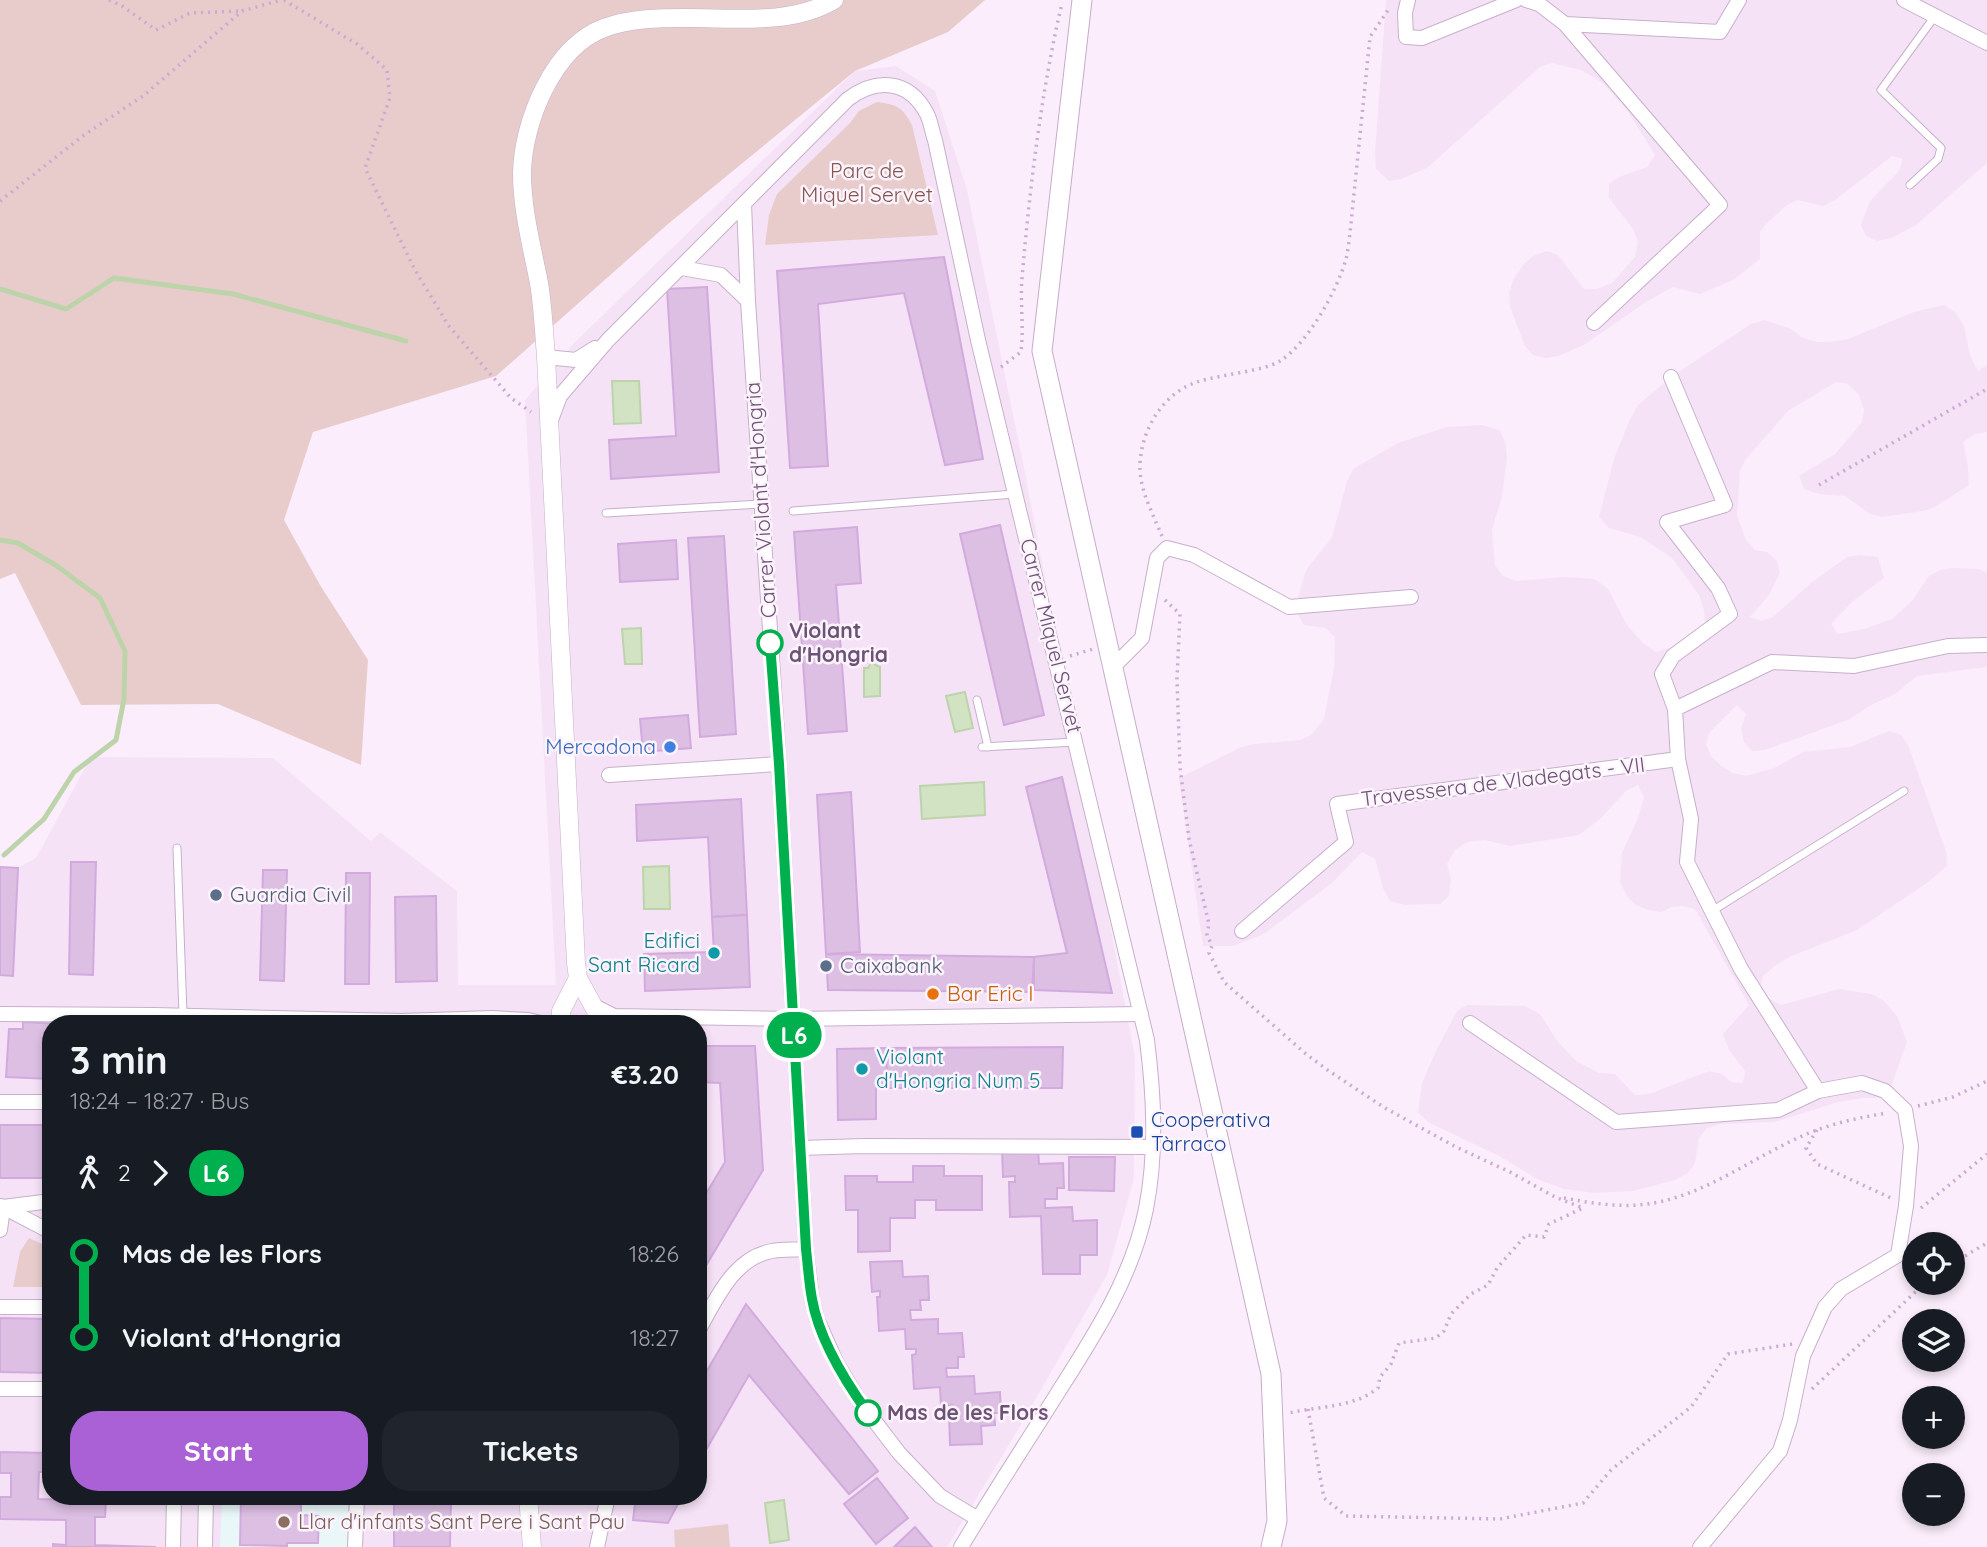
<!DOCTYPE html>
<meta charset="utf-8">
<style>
body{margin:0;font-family:Quicksand,sans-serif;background:#20242c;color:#f1f3f6;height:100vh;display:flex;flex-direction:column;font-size:26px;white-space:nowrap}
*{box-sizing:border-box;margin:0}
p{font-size:23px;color:#9ea1a6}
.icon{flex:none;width:38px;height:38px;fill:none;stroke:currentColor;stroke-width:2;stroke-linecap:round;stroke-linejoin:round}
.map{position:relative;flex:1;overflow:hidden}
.drawer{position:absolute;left:42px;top:1015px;width:665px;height:490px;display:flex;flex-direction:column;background:#171b24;border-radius:28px;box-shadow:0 4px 10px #0003}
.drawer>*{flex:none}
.badge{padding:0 14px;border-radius:23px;font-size:24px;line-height:46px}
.tools{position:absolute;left:1902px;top:1232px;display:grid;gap:14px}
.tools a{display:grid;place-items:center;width:63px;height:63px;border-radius:50%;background:#171b24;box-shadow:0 4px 10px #0003;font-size:35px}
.map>.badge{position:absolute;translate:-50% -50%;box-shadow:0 0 0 4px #fff}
.legs{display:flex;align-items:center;gap:10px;height:77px;padding:0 28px;font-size:23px}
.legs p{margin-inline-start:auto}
.summary{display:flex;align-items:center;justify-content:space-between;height:119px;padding:0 28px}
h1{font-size:38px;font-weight:700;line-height:52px}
.button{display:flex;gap:14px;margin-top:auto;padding:14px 28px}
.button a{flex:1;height:80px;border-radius:28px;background:#aa61d6;color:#fff;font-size:28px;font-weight:700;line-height:80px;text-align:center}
.button a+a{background:#20242c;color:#f1f3f6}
ul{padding:0 28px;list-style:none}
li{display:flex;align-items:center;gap:24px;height:84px;font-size:26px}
li i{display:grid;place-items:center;width:10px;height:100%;margin:0 9px;background:currentColor}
li i::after{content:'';width:18px;height:18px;margin:-9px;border:5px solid;border-radius:50%;background:#171b24}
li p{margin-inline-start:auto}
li:first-child i{background:linear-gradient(#0000 50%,currentColor 0)}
li:last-child i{background:linear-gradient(currentColor 50%,#0000 0)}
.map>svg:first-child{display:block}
</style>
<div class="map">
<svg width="1987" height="1547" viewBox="0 0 1987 1547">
<rect width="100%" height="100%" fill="#fbedfb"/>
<g fill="#f6e2f7" fill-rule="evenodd">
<polygon points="1386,0 1987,0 1987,163 1916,225 1891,238 1877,241 1866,236 1861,225 1870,201 1899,171 1903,159 1892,156 1835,200 1823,206 1798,200 1787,205 1768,222 1760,232 1760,259 1733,280 1700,294 1673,287 1646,302 1584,345 1558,356 1546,358 1533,355 1525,346 1510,307 1509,293 1513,280 1524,264 1533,256 1547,251 1558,255 1584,289 1597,289 1612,283 1635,257 1638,242 1633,229 1609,198 1609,184 1619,177 1647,167 1655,155 1627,110 1603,83 1581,70 1552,63 1540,67 1427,168 1401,179 1389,181 1376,169 1375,152"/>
<path d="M 896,66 L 935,91 L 967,190 L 1025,473 L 1135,1057 L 1134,1178 L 1107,1275 L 1019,1428 L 947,1547 L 0,1547 L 0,867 L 18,868 L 36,858 L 91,757 L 273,758 L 371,841 L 380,832 L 457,891 L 458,985 L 556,985 L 525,400 L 575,342 L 855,71 ZM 51,1024 L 698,1024 L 698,1496 L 51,1496 Z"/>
<polygon points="1944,305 1956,313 1964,326 1970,355 1978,371 1987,365 1987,432 1975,434 1963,442 1968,467 1969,485 1935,507 1923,511 1882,517 1870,514 1845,496 1819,494 1804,489 1799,476 1835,454 1862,422 1864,410 1859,395 1848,384 1836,382 1788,411 1746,459 1740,470 1737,516 1746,540 1755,550 1767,552 1777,561 1780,573 1769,595 1750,617 1761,621 1773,617 1812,582 1847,557 1859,555 1878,557 1884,578 1852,602 1831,624 1838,634 1864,629 1892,619 1912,601 1929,576 1940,570 1953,568 1979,569 1987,573 1987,667 1917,676 1895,694 1869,706 1850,719 1765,750 1752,751 1744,742 1741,729 1746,714 1737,705 1709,733 1706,744 1711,756 1721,766 1733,773 1746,776 1774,768 1803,752 1850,747 1889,731 1901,735 1908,745 1946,851 1947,866 1927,883 1857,930 1789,957 1776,965 1763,976 1760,989 1768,998 1781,1005 1839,989 1872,994 1884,1001 1897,1016 1907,1042 1887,1098 1863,1098 1838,1102 1775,1122 1721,1124 1707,1128 1699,1138 1695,1163 1688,1173 1675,1180 1633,1191 1595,1193 1564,1189 1537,1179 1501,1157 1428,1122 1418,1112 1422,1083 1435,1053 1457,1011 1467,1005 1525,1006 1540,1014 1558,1042 1576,1061 1599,1073 1615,1074 1635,1095 1649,1094 1709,1071 1722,1074 1731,1082 1743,1083 1745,1071 1729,1050 1723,1034 1749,1005 1695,909 1683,906 1672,907 1661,912 1648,910 1636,905 1627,896 1620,882 1622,853 1637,820 1644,798 1638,785 1627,790 1600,819 1579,835 1510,846 1485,840 1467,842 1455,850 1447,864 1451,878 1449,896 1440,904 1405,905 1390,901 1383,888 1375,859 1362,852 1332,883 1264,934 1233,946 1203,946 1179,778 1239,748 1254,744 1301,740 1312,734 1324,719 1334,668 1335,637 1326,628 1304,625 1297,613 1298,598 1306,570 1332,537 1347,481 1353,469 1398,443 1447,427 1482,425 1499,430 1505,441 1507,458 1502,497 1492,529 1495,565 1502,575 1516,581 1565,577 1595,579 1608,589 1627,625 1644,644 1656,652 1687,642 1705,624 1704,610 1699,595 1672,558 1640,537 1609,528 1599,517 1614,459 1630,419 1638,405 1671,377 1751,324 1764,320 1791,329 1801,337 1816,342 1829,342 1848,339 1914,312"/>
</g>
<polygon fill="#e9f7f8" points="222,1496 349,1496 347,1547 220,1547"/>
<g fill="#e8cccc">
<polygon points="0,0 985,0 948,32 855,71 668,224 496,376 313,432 284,520 320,585 368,660 361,765 218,704 81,705 15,573 0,579"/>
<path d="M 877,102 C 898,105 902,107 912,125 L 938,235 L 765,245 L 769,215 L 777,194 L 850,123 L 859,111 Z"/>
<polygon points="29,1238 51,1248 51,1287 13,1287 20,1252"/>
<polygon points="728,1524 730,1547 675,1547 674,1530"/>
</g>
<g fill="#d1e3c3" stroke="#bdd4aa" stroke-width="2">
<polygon points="612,381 639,381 641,423 614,424"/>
<polygon points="641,628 642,664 625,664 622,629"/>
<polygon points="871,663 880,667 880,696 864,697 864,668 868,668"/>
<polygon points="965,692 973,728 955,732 946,696"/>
<polygon points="984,782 985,815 922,819 920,786"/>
<polygon points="669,866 670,909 644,909 643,867"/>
<polygon points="784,1500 789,1540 770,1543 765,1503"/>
</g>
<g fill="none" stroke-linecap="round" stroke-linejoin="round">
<g stroke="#bdd4aa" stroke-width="5">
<polyline points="0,289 66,309 114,278 233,294 406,341"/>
<polyline points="0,540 18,543 57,566 100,598 125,651 124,699 116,740 74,772 44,819 4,855"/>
</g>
</g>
<g fill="#dcbfe3" stroke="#d3aade" stroke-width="2">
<polygon points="944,257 983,459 945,465 904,293 818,304 828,466 790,468 777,271"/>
<polygon points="707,287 719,472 611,479 609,440 676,436 667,289"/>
<polygon points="1000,525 1044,715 1004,725 960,534"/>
<polygon points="857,527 861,583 836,585 847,731 808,734 794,532"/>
<polygon points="724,536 736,734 700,737 688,538"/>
<polygon points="676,540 678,579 620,582 618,544"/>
<polygon points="688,715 691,748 643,752 640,719"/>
<polygon points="1062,777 1112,993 1034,990 1034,957 1067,953 1026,787"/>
<polygon points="851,792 860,952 826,954 817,795"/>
<polygon points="741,799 747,915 712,917 708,837 637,841 636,805"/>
<polygon points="71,862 96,862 93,975 69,974"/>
<polygon points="0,867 18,868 13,976 0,975"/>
<polygon points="263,870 287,870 284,981 260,980"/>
<polygon points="346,873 370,873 369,984 345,984"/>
<polygon points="436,896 437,981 396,982 395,897"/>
<polygon points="747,915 750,987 645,991 644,954 714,952 712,917"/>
<polygon points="826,954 1034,957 1032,992 828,990"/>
<polygon points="23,1022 58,1024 51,1024 51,1079 6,1077 9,1029 23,1029"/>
<polygon points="698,1046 755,1046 763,1170 698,1279 698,1207 725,1162 720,1083 698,1082"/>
<polygon points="1063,1047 1062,1088 887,1088 886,1048"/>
<polygon points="886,1048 887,1088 876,1088 876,1119 838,1120 837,1049"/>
<rect x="0" y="1125" width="51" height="53"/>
<polygon points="1038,1148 1039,1164 1063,1163 1064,1188 1057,1188 1057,1199 1045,1199 1045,1208 1072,1207 1073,1221 1097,1220 1097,1255 1080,1255 1080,1274 1043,1274 1041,1216 1010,1217 1009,1182 1015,1182 1015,1176 1003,1177 1002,1149"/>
<polygon points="1069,1157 1115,1157 1114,1191 1069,1190"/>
<polygon points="913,1166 944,1166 944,1176 982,1176 982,1210 936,1210 936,1200 915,1200 915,1218 890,1218 890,1251 858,1252 858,1210 846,1210 845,1176 877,1176 877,1182 913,1182"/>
<polygon points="902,1261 903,1277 928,1276 929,1300 920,1300 921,1310 910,1310 911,1320 938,1319 938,1334 962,1333 964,1357 958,1357 958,1368 946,1368 947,1377 974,1376 975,1394 1000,1392 1001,1413 994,1413 995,1425 981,1426 982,1444 950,1445 949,1414 953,1414 953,1405 941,1406 940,1387 914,1389 912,1355 916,1354 916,1349 906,1349 905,1329 879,1331 877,1297 880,1297 880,1291 872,1292 870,1262"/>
<polygon points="746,1304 878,1471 849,1494 749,1375 698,1464 698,1386"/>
<polygon points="0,1318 51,1319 51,1373 0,1372"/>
<polygon points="0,1452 51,1453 51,1472 39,1472 38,1499 106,1500 105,1517 95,1517 95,1545 156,1547 53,1547 53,1544 66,1545 66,1520 0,1519 0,1497 11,1497 11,1473 0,1473"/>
<polygon points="877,1478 908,1518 876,1544 844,1504"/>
<polygon points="241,1496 301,1496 301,1515 319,1516 318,1543 287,1543 287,1546 240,1545"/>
<polygon points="394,1496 451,1496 450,1547 394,1547"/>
<polygon points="636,1496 682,1496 668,1523 633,1520"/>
<polygon points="915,1527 932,1547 894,1547"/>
</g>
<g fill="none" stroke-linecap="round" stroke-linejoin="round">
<defs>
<g id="service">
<polyline points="1910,185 1938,159 1941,148 1881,90 1935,16"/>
<polyline points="793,511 1015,494"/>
<polyline points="606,513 761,504"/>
<polyline points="977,700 988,747"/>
<polyline points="982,747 1076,742"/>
<polyline points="177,848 183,1015"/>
<polyline points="1712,911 1904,791"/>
</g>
<g id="minor">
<polyline points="1408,0 1405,13 1406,37 1422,38 1516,0"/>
<polyline points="1526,0 1539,4 1565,24 1720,32 1739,0"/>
<polyline points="1904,0 1987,43"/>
<polyline points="1565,24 1720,205 1594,323"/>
<polyline points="744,204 748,301 779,764 806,1249 812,1300 817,1319 837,1364 860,1402 899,1453 940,1496 978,1519"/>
<polyline points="682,268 721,275 748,301"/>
<polyline points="546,357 576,360 595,348"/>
<polyline points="1671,377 1725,505 1667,522 1718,588 1730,614 1673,656 1662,674 1675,709 1678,759 1691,819 1687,862 1741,969 1818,1091"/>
<path d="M 551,420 L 560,396 L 608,340 L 848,99 C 876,78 909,79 927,114 C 931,122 932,132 935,140 L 978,340 L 1147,1040 C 1154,1096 1157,1152 1146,1209 C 1132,1278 1094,1336 1057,1394 C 1025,1445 992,1495 961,1547"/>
<polyline points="1113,667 1142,638 1157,558 1167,548 1194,555 1289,607 1411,597"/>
<polyline points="1675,709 1772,662 1854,666 1948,646 1987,645"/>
<polyline points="609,775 779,764"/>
<polyline points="1242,931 1346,842 1337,804 1678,759"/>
<polyline points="594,1006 614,1016 793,1019 1141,1014"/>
<polyline points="0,1014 154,1015 401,1021 492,1018 528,1020 545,1024"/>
<polyline points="1470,1023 1616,1122 1778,1110 1818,1091 1862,1083 1885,1091 1905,1110 1911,1146 1906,1206 1898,1255 1841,1289 1825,1307 1803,1356 1790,1420 1780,1451 1700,1547"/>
<polyline points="0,1102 51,1102"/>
<polyline points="800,1148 864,1146 1153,1147"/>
<polyline points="1,1206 51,1232"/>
<polyline points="0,1230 3,1207 51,1201"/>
<polyline points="0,1307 51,1307"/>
<path d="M 698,1331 C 716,1300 733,1258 772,1251 C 783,1249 795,1250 806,1249"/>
<polyline points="0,1389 51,1389"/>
<polyline points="173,1547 174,1496"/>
<polyline points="205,1547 206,1496"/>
<polyline points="355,1547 357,1496"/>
<polyline points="597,1547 608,1496"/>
</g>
<g id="tertiary">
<polyline points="561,1024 561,1011 578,978"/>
<path d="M 597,1024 L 597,1013 L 578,978 L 576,963 L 546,357 C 544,333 543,307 539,283 C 532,247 522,210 522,173 C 523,122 553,47 604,28 C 631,18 660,18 688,18 C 735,18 792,25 834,0"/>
<polyline points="528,1496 532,1547"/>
</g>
<polyline id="secondary" points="1082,0 1042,351 1271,1374 1277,1521 1271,1547"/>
</defs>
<use href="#service" stroke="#c6b0ca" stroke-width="9"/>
<use href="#minor" stroke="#c6b0ca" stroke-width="16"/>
<use href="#tertiary" stroke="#c6b0ca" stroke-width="19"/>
<use href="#secondary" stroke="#c6accb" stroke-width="21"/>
<g stroke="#caaad3" stroke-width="3.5" stroke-dasharray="2 5" stroke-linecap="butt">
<polyline points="109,0 122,6 156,30 190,13 240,11"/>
<polyline points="284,0 357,44 387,70 390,98 365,168 415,270 448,325 511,398 531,412"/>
<polyline points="0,201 84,135 143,96 242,11 281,0"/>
<path d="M 1001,367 L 1021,352 C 1024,327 1020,302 1022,278 C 1030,186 1041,93 1062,3"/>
<polyline points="1819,485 1987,389"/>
<path d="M 1162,536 C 1153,514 1139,489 1140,465 C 1141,430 1163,393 1197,382 C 1217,375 1265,371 1280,361 C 1308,343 1337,291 1346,259 C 1348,251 1349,241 1350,233 L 1370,37 L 1390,7"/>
<path d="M 1165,600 L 1180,614 L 1177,679 L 1180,767 L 1189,839 L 1209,924 L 1207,935 L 1212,946 L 1209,953 L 1224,982 L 1306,1054 L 1329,1071 L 1385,1108 L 1456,1147 L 1510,1172 L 1555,1197 L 1583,1208 L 1549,1224 L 1544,1237 L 1526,1235 L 1497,1268 L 1488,1285 L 1471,1294 L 1451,1314 L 1444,1331 L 1436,1338 L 1399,1343 L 1391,1364 L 1380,1377 L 1378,1388 C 1353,1408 1319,1406 1289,1413"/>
<polyline points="1070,656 1093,649"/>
<polyline points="1918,1106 1953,1097 1987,1081"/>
<polyline points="1817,1130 1806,1148 1817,1164 1891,1198"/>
<path d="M 1564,1198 C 1596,1204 1627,1209 1659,1202 C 1710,1191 1753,1158 1800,1137 C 1828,1124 1857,1118 1887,1113"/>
<polyline points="1921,1208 1987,1154"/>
<polyline points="1953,1263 1987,1243"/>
<polyline points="1812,1389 1925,1283"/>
<polyline points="1308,1409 1324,1498 1346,1516 1500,1519 1583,1503 1611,1470 1691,1407 1728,1354 1793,1344"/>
</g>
<use href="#service" stroke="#fff" stroke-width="7"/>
<use href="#minor" stroke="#fff" stroke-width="14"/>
<use href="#tertiary" stroke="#fff" stroke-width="18"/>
<use href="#secondary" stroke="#fff" stroke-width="19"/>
</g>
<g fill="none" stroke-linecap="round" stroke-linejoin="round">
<defs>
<path id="line-1" d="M 770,643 L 779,764 L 806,1249 C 808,1266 809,1283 812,1299 C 819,1339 845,1381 868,1413"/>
</defs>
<use href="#line-1" stroke="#fff" stroke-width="16"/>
<use href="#line-1" stroke="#00b04f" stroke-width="10"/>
</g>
<g fill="#fff" stroke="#00b04f" stroke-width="3.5">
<circle cx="770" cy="643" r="12"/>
<circle cx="868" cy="1413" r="12"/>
</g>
<circle fill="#3f7fe0" stroke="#fdf3fd" stroke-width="2.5" cx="670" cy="747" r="7"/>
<g fill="#5c6f8a" stroke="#fdf3fd" stroke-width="2.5">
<circle cx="216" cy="895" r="7"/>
<circle cx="826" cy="966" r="7"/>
</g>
<g fill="#0f9aa8" stroke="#fdf3fd" stroke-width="2.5">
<circle cx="714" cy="953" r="7"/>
<circle cx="862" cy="1069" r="7"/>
</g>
<circle fill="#e8710a" stroke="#fdf3fd" stroke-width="2.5" cx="933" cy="994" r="7"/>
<rect fill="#1a4fb4" stroke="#fdf3fd" stroke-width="2.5" x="1130" y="1125" width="14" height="14" rx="3.5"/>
<circle fill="#8d6e63" stroke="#fdf3fd" stroke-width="2.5" cx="284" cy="1522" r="7"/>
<g text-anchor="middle" stroke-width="5" stroke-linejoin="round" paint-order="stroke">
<g font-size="21" fill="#845751" stroke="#fdf3fd">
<text x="867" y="178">Parc de<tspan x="867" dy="24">Miquel Servet</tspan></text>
</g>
<g font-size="21" fill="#6c5274" stroke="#fdf3fd">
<text transform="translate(761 500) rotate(-94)" y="7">Carrer Violant d'Hongria</text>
<text transform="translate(1051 636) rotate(76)" y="7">Carrer Miquel Servet</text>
<text transform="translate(1503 782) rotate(-7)" y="7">Travessera de Vladegats - VII</text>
</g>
<g font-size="21" font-weight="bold" fill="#6c5274" stroke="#fdf3fd" text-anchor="start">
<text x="789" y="638">Violant<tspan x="789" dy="24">d'Hongria</tspan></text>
<text x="887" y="1420">Mas de les Flors</text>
</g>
<g font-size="21" fill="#366cbe" stroke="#fdf3fd" text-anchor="end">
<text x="656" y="754">Mercadona</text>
</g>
<g font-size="21" fill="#4e5e75" stroke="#fdf3fd" text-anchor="start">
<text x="230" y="902">Guardia Civil</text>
<text x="840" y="973">Caixabank</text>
</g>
<g font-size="21" fill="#0d838f" stroke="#fdf3fd" text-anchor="end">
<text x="700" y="948">Edifici<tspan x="700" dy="24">Sant Ricard</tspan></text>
<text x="876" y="1064" text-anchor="start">Violant<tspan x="876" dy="24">d'Hongria Num 5</tspan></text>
</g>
<g font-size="21" fill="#c56008" stroke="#fdf3fd" text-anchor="start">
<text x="947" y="1001">Bar Eric I</text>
</g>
<g font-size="21" fill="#164399" stroke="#fdf3fd" text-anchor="start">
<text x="1151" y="1127">Cooperativa<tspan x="1151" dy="24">Tàrraco</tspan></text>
</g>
<g font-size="21" fill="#785e54" stroke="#fdf3fd" text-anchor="start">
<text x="298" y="1529">Llar d'infants Sant Pere i Sant Pau</text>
</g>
</g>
</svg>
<div class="tools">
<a><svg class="icon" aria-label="locate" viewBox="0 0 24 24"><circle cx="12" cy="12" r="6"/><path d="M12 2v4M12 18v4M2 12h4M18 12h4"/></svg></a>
<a><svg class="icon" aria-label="layers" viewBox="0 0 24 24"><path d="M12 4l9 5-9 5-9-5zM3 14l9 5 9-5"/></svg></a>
<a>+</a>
<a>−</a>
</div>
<b class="badge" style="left:794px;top:1035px;background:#00b04f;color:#fff">L6</b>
<section class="drawer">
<div class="summary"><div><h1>3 min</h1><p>18:24 – 18:27 · Bus</p></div><b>€3.20</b></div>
<div class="legs"><svg class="icon" aria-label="walk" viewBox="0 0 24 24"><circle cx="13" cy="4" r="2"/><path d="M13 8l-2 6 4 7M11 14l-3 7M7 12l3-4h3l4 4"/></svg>2<svg class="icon" aria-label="forward" viewBox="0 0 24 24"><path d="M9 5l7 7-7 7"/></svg><b class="badge" style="background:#00b04f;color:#fff">L6</b></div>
<ul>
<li><i style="color:#00b04f"></i><b>Mas de les Flors</b><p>18:26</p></li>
<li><i style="color:#00b04f"></i><b>Violant d'Hongria</b><p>18:27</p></li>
</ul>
<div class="button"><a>Start</a><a>Tickets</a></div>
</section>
</div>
